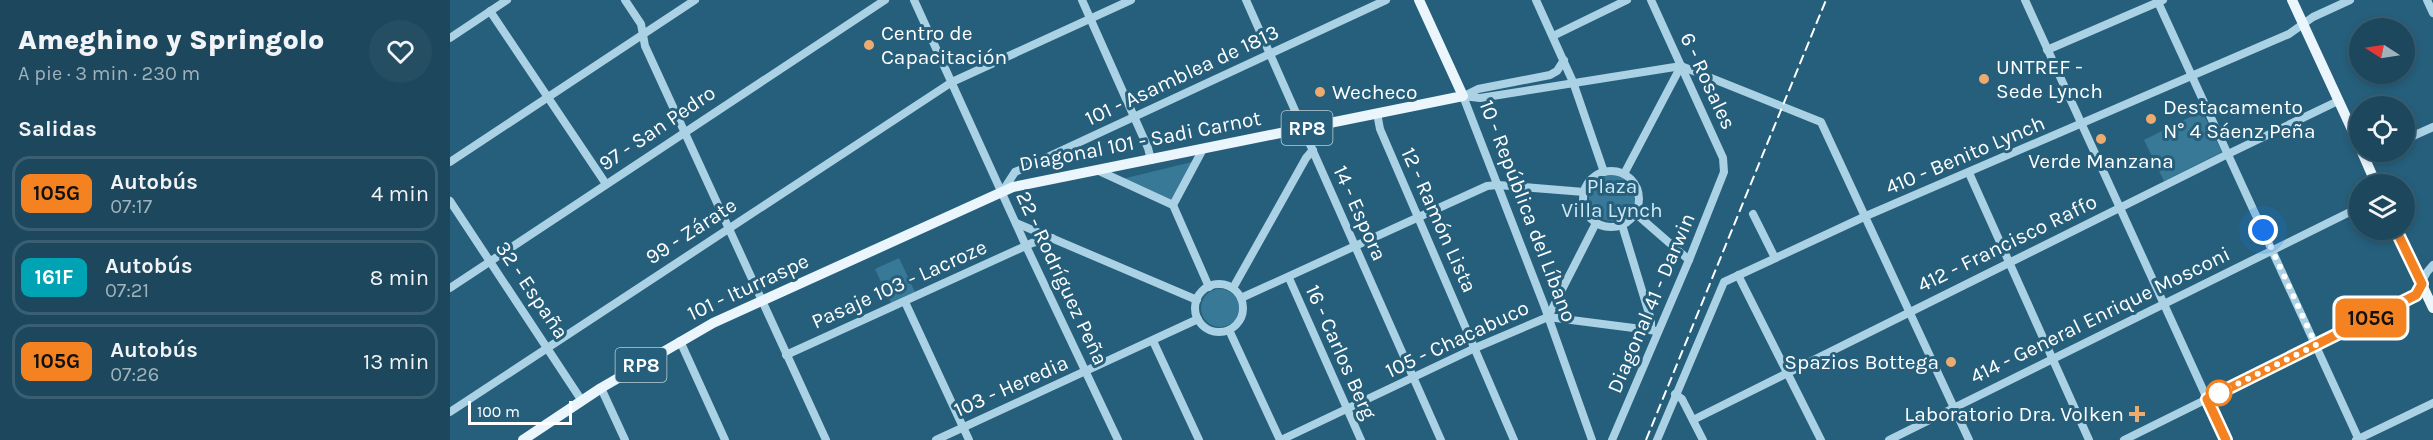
<!DOCTYPE html>
<html lang="es">
<meta charset="utf-8">
<style>
body{margin:0;font-family:Karla,sans-serif;background:#254e62;color:#f1f3f6;height:100vh;display:flex;flex-direction:column;font-size:22px;white-space:nowrap}
*{box-sizing:border-box;margin:0}
p{font-size:20px;color:#a0b2bb}
.icon{flex:none;width:33px;height:33px;fill:none;stroke:currentColor;stroke-width:2;stroke-linecap:round;stroke-linejoin:round}
.map{position:relative;flex:1;overflow:hidden}
.sheet{display:flex;flex-direction:column;background:#1c475c;width:450px}
.sheet>*{flex:none}
.badge{padding:0 12px;border-radius:9px;font-size:21px;line-height:39px}
.needle{width:39px;rotate:282deg}
.fabs{position:absolute;left:1899px;top:18px;display:grid;gap:12px}
.fabs a{display:grid;place-items:center;width:66px;height:66px;border-radius:50%;background:#1c475c;box-shadow:0 3px 9px #0003,0 0 0 2px #3a5f72;font-size:30px}
.scale{position:absolute;left:18px;bottom:15px;width:104px;box-sizing:border-box;padding-left:6px;border:3px solid #fff;border-top:0;font-size:16px;line-height:21px;white-space:nowrap;color:#fff;-webkit-text-stroke:4px #265f7b;paint-order:stroke}
.you{position:absolute;width:30px;height:30px;margin:-15px;border:4px solid #fff;border-radius:50%;background:#1a73e8;box-shadow:0 0 0 9px #1a73e833}
.map>.badge{position:absolute;translate:-50% -50%;box-shadow:0 0 0 3px #fff}
h2{padding:0 18px;font-size:22px;line-height:54px}
.round{display:grid;place-items:center;flex:none;width:63px;height:63px;border-radius:32px;background:#254e62}
.summary{display:flex;align-items:center;justify-content:space-between;height:102px;padding:0 18px}
h1{font-size:28px;font-weight:800;line-height:45px}
ul{padding:0;list-style:none}
li{display:flex;align-items:center;gap:18px;height:75px;margin:0 12px 9px;padding:0 6px;border:3px solid #3a5f72;border-radius:18px}
li div{flex:1}
li b{display:block;font-size:22px}
li em{font-style:normal}
li .badge{min-width:66px;font-weight:700;text-align:center}
main{display:flex;flex:1;min-height:0}
.map>svg:first-child{display:block}
</style>
<main>
<section class="sheet">
<div class="summary"><div><h1>Ameghino y Springolo</h1><p>A pie · 3 min · 230 m</p></div><a class="round"><svg class="icon" aria-label="heart" viewBox="0 0 24 24"><path d="M12 20l-8-8c-3-5 5-10 8-4 3-6 11-1 8 4z"/></svg></a></div>
<h2>Salidas</h2>
<ul>
<li><span class="badge" style="background:#f58220;color:#111">105G</span><div><b>Autobús</b><p>07:17</p></div><em>4 min</em></li>
<li><span class="badge" style="background:#00a3b4;color:#fff">161F</span><div><b>Autobús</b><p>07:21</p></div><em>8 min</em></li>
<li><span class="badge" style="background:#f58220;color:#111">105G</span><div><b>Autobús</b><p>07:26</p></div><em>13 min</em></li>
</ul>
</section>
<div class="map">
<svg width="1983" height="440" viewBox="0 0 1983 440">
<rect width="100%" height="100%" fill="#265f7b"/>
<g fill="#377997">
<polygon points="1752,111 1772,152 1714,181 1694,140"/>
<polygon points="742,162 721,201 672,179"/>
<circle cx="1162" cy="198" r="23"/>
<polygon points="449,258 465,292 441,303 425,269"/>
<circle cx="770" cy="308" r="19"/>
</g>
<g fill="none" stroke-linecap="round" stroke-linejoin="round">
<g stroke="#aad2e4" stroke-width="8">
<polyline points="175,0 191,24 195,46 376,440"/>
<polyline points="464,0 576,246 668,440"/>
<polyline points="632,0 698,148 701,160"/>
<polyline points="796,0 991,440"/>
<polyline points="1086,0 1123,82 1154,172"/>
<polyline points="1575,0 1776,440"/>
<polyline points="1707,0 1909,440"/>
<polyline points="1977,0 1983,13"/>
<polyline points="40,11 156,184"/>
<polyline points="1103,36 1177,0"/>
<polyline points="0,38 57,0"/>
<polyline points="1597,50 1713,0"/>
<polyline points="1013,96 1030,98 1231,66 1371,122 1519,440"/>
<polyline points="1013,96 1094,305 1142,440"/>
<polyline points="1014,96 1028,89 1100,75 1107,71 1114,60"/>
<polyline points="927,113 930,129 1064,440"/>
<polyline points="1954,140 1983,127"/>
<polyline points="1915,159 1930,152"/>
<polyline points="0,162 245,0"/>
<polyline points="647,170 723,205 759,287"/>
<circle cx="1161" cy="199" r="28"/>
<polyline points="1519,173 1639,440"/>
<polyline points="1174,174 1231,66"/>
<polyline points="552,192 565,172 936,0"/>
<polyline points="0,201 132,401"/>
<polyline points="723,205 753,149"/>
<polyline points="1185,213 1239,260"/>
<polyline points="1303,214 1325,258"/>
<polyline points="566,223 747,300"/>
<polyline points="1172,225 1201,320 1201,329"/>
<polyline points="1288,275 1371,440"/>
<polyline points="839,278 911,440"/>
<circle cx="769" cy="308" r="24"/>
<polyline points="0,288 435,0"/>
<polyline points="783,288 856,158 863,150"/>
<polyline points="791,298 1037,186 1048,185 1134,192"/>
<polyline points="455,302 519,440"/>
<polyline points="1098,317 1146,223"/>
<polyline points="779,330 830,440"/>
<polyline points="230,341 275,440"/>
<polyline points="703,341 749,440"/>
<polyline points="336,355 582,243 602,238"/>
<polyline points="151,388 175,440"/>
<polyline points="1225,394 1232,399 1253,440"/>
<polyline points="0,412 502,82 681,0"/>
<polyline points="1243,420 1778,154 1888,101"/>
<polyline points="486,440 748,319"/>
<polyline points="831,440 1025,348 1098,317 1207,331"/>
<polyline points="1162,440 1239,260 1274,172 1273,158 1201,0"/>
<polyline points="1207,440 1274,282 1416,216 1839,34 1863,17 1900,0"/>
<polyline points="1439,440 1910,207"/>
<polyline points="1674,440 1963,297 1977,272 1983,265"/>
<polyline points="1906,440 1983,403"/>
</g>
<g stroke="#eaf5fc" stroke-width="10">
<polyline points="1842,0 1910,147"/>
<polyline points="1912,152 1926,184"/>
<polyline points="1946,230 1983,308"/>
<polyline points="73,440 151,388 263,323 563,187 1013,96 969,0"/>
</g>
<polyline stroke="#fff" stroke-width="2" stroke-dasharray="10 4.5" stroke-linecap="butt" points="1196,440 1376,0"/>
</g>
<g fill="none" stroke-linecap="round" stroke-linejoin="round">
<defs>
<polyline id="line" points="1776,440 1757,399 1966,295 1972,284 1946,230"/>
</defs>
<use href="#line" stroke="#fff" stroke-width="14"/>
<use href="#line" stroke="#f58220" stroke-width="9"/>
<polyline stroke="#fff" stroke-width="6" stroke-dasharray="0 10.8" points="1769,393 1866,345 1813,230"/>
</g>
<g fill="#edab70" stroke="#265f7b" stroke-width="2">
<circle cx="419" cy="45" r="6"/>
<circle cx="1534" cy="79" r="6"/>
<circle cx="870" cy="92" r="6"/>
<circle cx="1701" cy="119" r="6"/>
<circle cx="1651" cy="139" r="6"/>
<circle cx="1501" cy="362" r="6"/>
<path d="M1684 405h6v6h6v6h-6v6h-6v-6h-6v-6h6z"/>
</g>
<circle fill="#fff" stroke="#f58220" stroke-width="3" cx="1769" cy="393" r="12"/>
<g text-anchor="middle" stroke-width="6" stroke-linejoin="round" paint-order="stroke">
<g fill="#265f7b" stroke="#becfd7" stroke-width="1.5">
<rect x="831.5" y="111" width="51" height="34" rx="4.5"/>
<rect x="165.5" y="348" width="51" height="34" rx="4.5"/>
</g>
<g font-size="20" font-weight="bold" fill="#fff">
<text x="857" y="135">RP8</text>
<text x="191" y="372">RP8</text>
</g>
<g font-size="21" fill="#fff" stroke="#265f7b" text-anchor="start">
<text x="431" y="40">Centro de<tspan x="431" dy="24">Capacitación</tspan></text>
<text x="1546" y="74">UNTREF -<tspan x="1546" dy="24">Sede Lynch</tspan></text>
<text x="882" y="99">Wecheco</text>
<text x="1713" y="114">Destacamento<tspan x="1713" dy="24">N° 4 Sáenz Peña</tspan></text>
<text x="1651" y="168" text-anchor="middle">Verde Manzana</text>
<text x="1489" y="369" text-anchor="end">Spazios Bottega</text>
<text x="1674" y="421" text-anchor="end">Laboratorio Dra. Volken</text>
</g>
<g font-size="21" fill="#fff" stroke="#265f7b">
<text transform="translate(732 75) rotate(-25)" y="7">101 - Asamblea de 1813</text>
<text transform="translate(1258 81) rotate(65)" y="7">6 - Rosales</text>
<text transform="translate(207 128) rotate(-34)" y="7">97 - San Pedro</text>
<text transform="translate(690 141) rotate(-11)" y="7">Diagonal 101 - Sadi Carnot</text>
<text transform="translate(1515 155) rotate(-23)" y="7">410 - Benito Lynch</text>
<text transform="translate(1078 211) rotate(69)" y="7">10 - República del Líbano</text>
<text transform="translate(910 213) rotate(66)" y="7">14 - Espora</text>
<text transform="translate(989 220) rotate(66)" y="7">12 - Ramón Lista</text>
<text transform="translate(241 231) rotate(-33)" y="7">99 - Zárate</text>
<text transform="translate(1557 243) rotate(-26)" y="7">412 - Francisco Raffo</text>
<text transform="translate(612 278) rotate(65)" y="7">22 - Rodríguez Peña</text>
<text transform="translate(449 284) rotate(-24)" y="7">Pasaje 103 - Lacroze</text>
<text transform="translate(298 287) rotate(-25)" y="7">101 - Iturraspe</text>
<text transform="translate(82 290) rotate(56)" y="7">32 - España</text>
<text transform="translate(1201 303) rotate(-67)" y="7">Diagonal 41 - Darwin</text>
<text transform="translate(1650 315) rotate(-26)" y="7">414 - General Enrique Mosconi</text>
<text transform="translate(1007 339) rotate(-25)" y="7">105 - Chacabuco</text>
<text transform="translate(891 352) rotate(66)" y="7">16 - Carlos Berg</text>
<text transform="translate(561 386) rotate(-24)" y="7">103 - Heredia</text>
</g>
<g font-size="21" fill="#cde7f4" stroke="#265f7b">
<text x="1162" y="193">Plaza<tspan x="1162" dy="24">Villa Lynch</tspan></text>
</g>
</g>
</svg>
<div class="fabs">
<a><svg class="needle" viewBox="-14 -14 28 28"><path d="M0-13l5 13h-10z" fill="#e53935"/><path d="M0 13l5-13h-10z" fill="#a0b2bb"/></svg></a>
<a><svg class="icon" aria-label="locate" viewBox="0 0 24 24"><circle cx="12" cy="12" r="6"/><path d="M12 2v4M12 18v4M2 12h4M18 12h4"/></svg></a>
<a><svg class="icon" aria-label="layers" viewBox="0 0 24 24"><path d="M12 4l9 5-9 5-9-5zM3 14l9 5 9-5"/></svg></a>
</div>
<div class="scale">100 m</div>
<div class="you" style="left:1813px;top:230px"></div>
<b class="badge" style="left:1921px;top:318px;background:#f58220;color:#111">105G</b>
</div>
</main>
